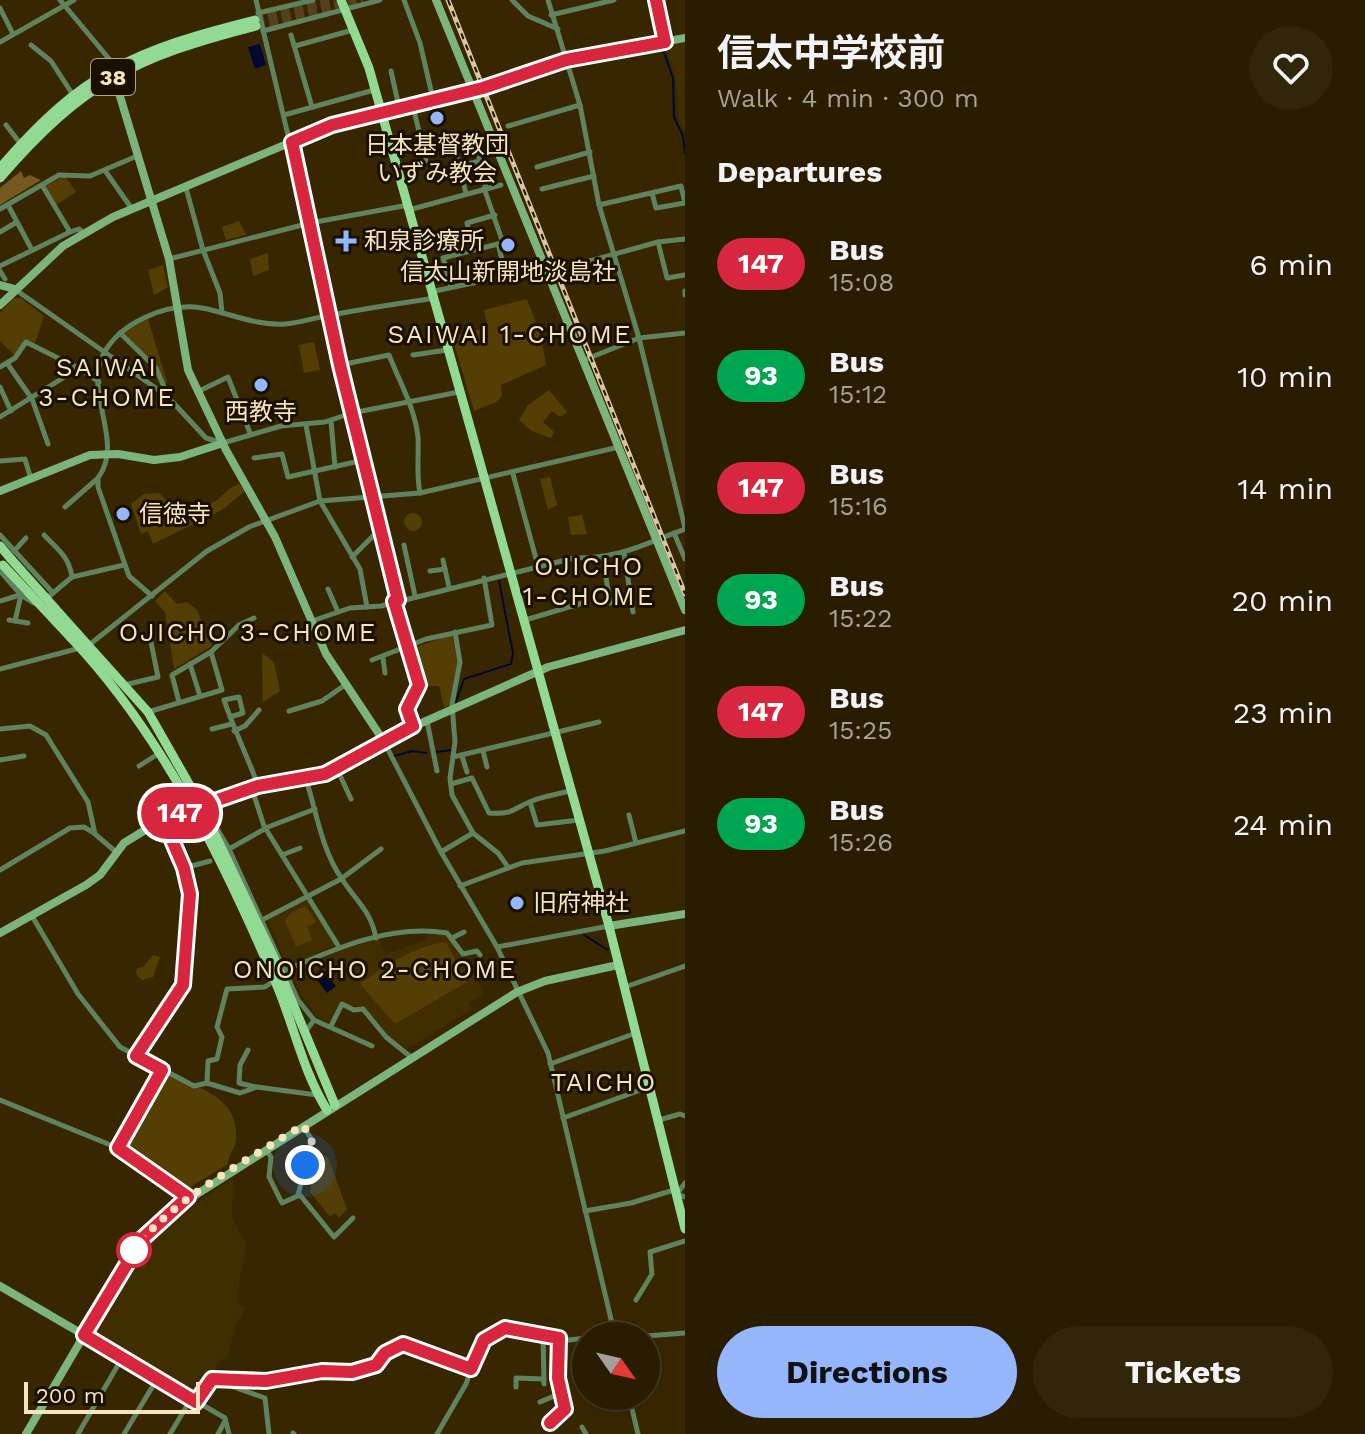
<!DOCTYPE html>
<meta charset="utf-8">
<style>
body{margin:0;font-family:"Work Sans","Noto Sans JP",sans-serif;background:#31250a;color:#f1f3f6;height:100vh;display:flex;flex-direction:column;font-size:30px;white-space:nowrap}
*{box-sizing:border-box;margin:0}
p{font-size:26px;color:#a5a199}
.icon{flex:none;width:44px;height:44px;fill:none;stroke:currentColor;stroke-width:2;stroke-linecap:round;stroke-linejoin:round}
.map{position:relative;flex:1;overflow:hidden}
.side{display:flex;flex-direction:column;background:#291c00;width:680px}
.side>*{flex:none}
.badge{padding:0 16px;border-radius:26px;font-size:28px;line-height:52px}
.needle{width:52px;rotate:124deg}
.buttons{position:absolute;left:572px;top:1322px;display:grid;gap:16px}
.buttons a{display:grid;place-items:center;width:88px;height:88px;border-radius:50%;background:#291c00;box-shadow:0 2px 6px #0004,0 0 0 2px #453a22;font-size:40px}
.scale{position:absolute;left:24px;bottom:20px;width:176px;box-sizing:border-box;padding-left:8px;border:4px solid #f6e4c0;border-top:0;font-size:22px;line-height:28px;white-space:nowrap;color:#f6e4c0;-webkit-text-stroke:6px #1a1000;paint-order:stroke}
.you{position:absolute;width:40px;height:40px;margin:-20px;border:6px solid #fff;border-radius:50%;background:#1a73e8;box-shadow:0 0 0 12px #1a73e833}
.map>.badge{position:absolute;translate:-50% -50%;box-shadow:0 0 0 4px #fff}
h2{padding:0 32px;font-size:30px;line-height:72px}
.round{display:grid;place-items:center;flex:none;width:84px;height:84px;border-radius:42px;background:#31250a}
.summary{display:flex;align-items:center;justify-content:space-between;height:136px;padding:0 32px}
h1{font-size:38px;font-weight:700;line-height:60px}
.primary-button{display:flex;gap:16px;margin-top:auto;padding:16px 32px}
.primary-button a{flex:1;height:92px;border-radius:48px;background:#95b6fd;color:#111;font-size:32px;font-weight:700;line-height:92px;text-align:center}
.primary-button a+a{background:#31250a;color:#f1f3f6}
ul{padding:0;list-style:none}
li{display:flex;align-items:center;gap:24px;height:112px;padding:0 32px}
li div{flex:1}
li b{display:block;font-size:30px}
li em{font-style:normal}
li .badge{min-width:88px;font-weight:700;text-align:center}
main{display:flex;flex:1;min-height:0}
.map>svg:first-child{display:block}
</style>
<main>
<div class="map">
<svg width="685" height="1434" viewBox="0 0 685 1434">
<rect width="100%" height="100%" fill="#372600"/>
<g fill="#412e00">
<polygon points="685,42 685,132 679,118 675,76 665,46"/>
<polygon points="307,899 335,945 288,967 268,920"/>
<polygon points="430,933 444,934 452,940 461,956 467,958 484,996 469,1002 472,1009 407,1049 387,1036 363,1008 341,1003 331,1024 318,1017 301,995 291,971 340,950 379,939 386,954 425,940"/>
<polygon points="233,1178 232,1219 246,1245 236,1301 245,1308 236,1324 227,1358 217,1362 215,1374 207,1377 196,1397 92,1334 138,1257 159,1230"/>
</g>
<g fill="#553e03">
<polygon points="65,176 76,192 56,205 45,186"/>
<polygon points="239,221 246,235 226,240 222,227"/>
<polygon points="268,253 269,270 253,276 250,259"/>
<polygon points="163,265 168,287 154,295 148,270"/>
<polygon points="14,298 21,298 44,316 35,343 26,340 14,355 0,341 0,313"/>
<polygon points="527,299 541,336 546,365 501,385 502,396 496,402 474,411 452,337 488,327 484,310"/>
<polygon points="148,319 167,382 164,384 157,368 121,332"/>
<polygon points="314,342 320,370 304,373 299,345"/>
<polygon points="549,390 567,412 560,417 552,411 543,422 554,432 551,438 532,431 519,420 528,405"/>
<polygon points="550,477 557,505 548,510 540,479"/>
<path d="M 239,484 L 245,491 L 222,510 L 153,544 L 148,531 L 141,534 L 131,504 L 144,494 L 159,493 L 170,504 C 185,507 203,509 217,500 C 226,493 227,488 239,484 Z"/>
<circle cx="413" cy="522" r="9"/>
<polygon points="582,515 587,534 571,535 568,517"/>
<polygon points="165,591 177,604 187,602 197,610 212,646 174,669 165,612 155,601"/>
<polygon points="452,635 458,663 450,705 444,707 439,686 426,686 419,692 420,685 409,649"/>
<polygon points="262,653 274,662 280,691 263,702"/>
<polygon points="306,906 316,922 307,927 312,940 296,947 285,921 290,913"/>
<path d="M 446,942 L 467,982 L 395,1024 L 360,984 C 383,966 417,945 446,942 Z"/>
<polygon points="153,955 160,957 153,977 142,980 136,974 137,968 143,967"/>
<path d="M 164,1072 C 194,1087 240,1095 236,1140 C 235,1149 228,1155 228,1164 L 187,1189 L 123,1145 Z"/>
<polygon points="316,1156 328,1157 347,1209 339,1218 335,1213 330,1217 310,1192"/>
</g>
<polygon fill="#745a1f" points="21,171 24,178 30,175 41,180 0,205 0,188"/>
<g fill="#010933">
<polygon points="260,44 266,65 255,69 248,47"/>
<polygon points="322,969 336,986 327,993 314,976"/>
</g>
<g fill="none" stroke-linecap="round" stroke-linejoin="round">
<g stroke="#010933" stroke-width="2">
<polyline points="653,0 659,38"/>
<polyline points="662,47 673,78 674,117 683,136 685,153"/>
<polyline points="456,702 464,679 511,664 513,653 499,581"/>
<polyline points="436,752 452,750"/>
<polyline points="395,756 412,751 426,753"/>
<polyline points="584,935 608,950"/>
</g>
<g stroke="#54421d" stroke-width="9" stroke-dasharray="9 4.5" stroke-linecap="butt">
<polyline points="255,20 335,0"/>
<polyline points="256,26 363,0"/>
</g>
<g stroke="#5f825f" stroke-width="5">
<polyline points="60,0 110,60 112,69"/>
<polyline points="256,0 398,600"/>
<polyline points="404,0 420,43 433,99"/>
<polyline points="512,0 528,16 558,29"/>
<polyline points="548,0 580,105 599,205 639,338 685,528"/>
<polyline points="656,0 665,42"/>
<polyline points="0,8 13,34"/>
<polyline points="258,13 313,0"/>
<polyline points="551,15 614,0"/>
<polyline points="263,31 380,0"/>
<polyline points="291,35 312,107"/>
<polyline points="0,42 74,0"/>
<polyline points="31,45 51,61 73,95"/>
<polyline points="295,46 353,30"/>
<polyline points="391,71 399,107"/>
<polyline points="284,115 374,90"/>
<polyline points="6,125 20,143"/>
<polyline points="508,126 580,105"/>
<polyline points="478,152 486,188"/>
<polyline points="458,159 466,194"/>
<polyline points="460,166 480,161"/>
<polyline points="537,167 590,152"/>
<polyline points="398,168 426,161 413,106"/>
<polyline points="106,172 132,209"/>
<polyline points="42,185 70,232"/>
<polyline points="186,188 203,250 220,293 222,313"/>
<polyline points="484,188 503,243 498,244 506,275"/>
<polyline points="542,189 594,176"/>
<polyline points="8,205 32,250"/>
<polyline points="599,205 681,186 685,203 656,208 652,193"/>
<polyline points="0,209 59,175 90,176 137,156"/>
<polyline points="0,232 17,222"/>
<polyline points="658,242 667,278 685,275"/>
<polyline points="474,250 498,244"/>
<polyline points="169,259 310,223 403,206 412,209 501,185"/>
<polyline points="579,264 658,242 685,239"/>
<polyline points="0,266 70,232 79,229 84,233"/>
<polyline points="0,271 5,279"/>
<polyline points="451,287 443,258 474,250 467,223 495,215"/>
<polyline points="16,290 167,396 206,438 223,443 281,426 325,422 352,413 459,392"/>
<polyline points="685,291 685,295"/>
<polyline points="120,333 156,368 167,394"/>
<polyline points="413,355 447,350"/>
<polyline points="584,360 639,338 685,333"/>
<polyline points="7,363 32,399 48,444"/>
<path d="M 340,365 L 389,355 C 399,381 415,408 418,437 C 419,457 416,473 420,493"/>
<polyline points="0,367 15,358 26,342 78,368"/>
<polyline points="0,387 11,411"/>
<polyline points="197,392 228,377 250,433"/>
<polyline points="0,417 79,368 99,382"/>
<polyline points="331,421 335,467"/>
<polyline points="306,425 320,501 360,569 367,607"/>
<polyline points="254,458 282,454 288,477 364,460"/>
<polyline points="0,461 25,459 30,476"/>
<polyline points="513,474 538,566"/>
<polyline points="65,507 97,479"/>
<polyline points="674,533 685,559"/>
<polyline points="0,535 53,593"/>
<path d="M 44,535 C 57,549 69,556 72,577"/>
<polyline points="404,545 415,596"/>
<polyline points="14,551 26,538"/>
<polyline points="624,553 633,612"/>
<polyline points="352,557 380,529"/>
<polyline points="603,558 610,603"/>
<polyline points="443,560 449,587"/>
<polyline points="0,571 21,595 34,603"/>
<polyline points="430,571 445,569"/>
<polyline points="328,589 338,612"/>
<path d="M 152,596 L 129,576 L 98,487 L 98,478 C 125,442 84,394 103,355 C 119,323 167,302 202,308 C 230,313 256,326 285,324 C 299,323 313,318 327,316 C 361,309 395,304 429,299 L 435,291 L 520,273"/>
<polyline points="47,598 72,577 124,565"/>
<polyline points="0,601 20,595"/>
<polyline points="394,601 419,685 407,709 413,726"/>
<polyline points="9,620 28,623"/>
<polyline points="525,620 586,602"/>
<polyline points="15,621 21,595"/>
<path d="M 312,621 L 350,608 L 381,606 L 574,558 C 622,558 641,545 685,529"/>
<polyline points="455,632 460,662 452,704 455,742 450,778 452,795 473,833 498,853 508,867"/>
<polyline points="89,645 207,551 249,527 320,501 420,493 619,447"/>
<polyline points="383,658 385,673"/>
<polyline points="372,660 426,639 492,625 484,578"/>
<polyline points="190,664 200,696"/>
<polyline points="0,669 80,648"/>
<polyline points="124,685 158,677 150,637"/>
<polyline points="179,702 172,675 211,652"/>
<polyline points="289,711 322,701 345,685"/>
<polyline points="148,712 222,690 211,652 239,625 254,618"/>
<path d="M 230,717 L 243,713 L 239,697 L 224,700 C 234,730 248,757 258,786"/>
<polyline points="427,721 437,771"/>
<polyline points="0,729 30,726 46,735 88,802 95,834 116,852"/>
<polyline points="212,729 232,724"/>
<polyline points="234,731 245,726 259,710"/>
<polyline points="383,740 441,852 497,947 548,1053 615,1336"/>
<polyline points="363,751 382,740"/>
<polyline points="483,751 487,767"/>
<polyline points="362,752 371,752 383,741"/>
<polyline points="462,756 467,772"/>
<polyline points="453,757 599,722"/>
<polyline points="0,760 24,756"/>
<polyline points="139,766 158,754"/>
<polyline points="337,769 351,799"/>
<path d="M 306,779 C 316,811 322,851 342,879 C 356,901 371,911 376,938"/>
<path d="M 451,784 L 472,778 L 489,813 C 514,815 513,808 532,801 C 544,796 558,794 570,791"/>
<polyline points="252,789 264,826 339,947"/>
<polyline points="530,802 537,825 579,820"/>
<polyline points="205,808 229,849 298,1000 314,1020 306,1031"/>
<polyline points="629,815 636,843"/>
<polyline points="229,849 268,827 315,809"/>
<polyline points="441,852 473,833"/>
<polyline points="282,855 300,848"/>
<polyline points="184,868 210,861"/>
<polyline points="0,870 70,828 84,827 94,833"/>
<polyline points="460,886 522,863 605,851 685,831"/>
<polyline points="32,916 78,994 120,1047 194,1086 207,1083 240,1093 257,1087 317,1095"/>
<polyline points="262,920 341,879 381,849"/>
<polyline points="452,938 464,932"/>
<polyline points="497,947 609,926"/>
<path d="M 286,970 C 336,948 391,924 447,933 L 463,954 L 477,951 L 480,955"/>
<polyline points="625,987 685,966"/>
<polyline points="314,1020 372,1046"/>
<polyline points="331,1026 342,1004 354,1010 363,1009 386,1037 411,1057"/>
<polyline points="248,1050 240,1065 239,1083 256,1087"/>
<polyline points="136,1056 183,985 190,894 184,868 163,819"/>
<polyline points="550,1064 636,1033"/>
<polyline points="207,1083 208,1061 217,1059 222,1037 217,1027 227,989 265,987 275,980"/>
<polyline points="0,1100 118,1148 188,1197"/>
<polyline points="563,1118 649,1087"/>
<polyline points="659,1120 680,1114 685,1116"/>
<polyline points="118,1148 162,1070"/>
<polyline points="266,1150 271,1157 269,1177 282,1203 300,1195 334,1237 353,1218"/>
<polyline points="685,1183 677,1194 685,1197"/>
<polyline points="298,1195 312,1140 303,1126"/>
<polyline points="585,1211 631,1203 674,1190"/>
<polyline points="636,1300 652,1274 650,1252 685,1241"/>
<polyline points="543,1335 544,1384"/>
<polyline points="84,1336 225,1418 229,1434"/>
<polyline points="602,1336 615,1334"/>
<polyline points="646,1336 685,1333"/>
<polyline points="228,1379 228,1385 265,1398 269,1434"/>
<polyline points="516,1387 516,1378 544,1379"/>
<polyline points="629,1396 638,1434"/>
<polyline points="196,1402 212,1379 266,1381 322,1371 352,1372 376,1365 385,1353 403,1344 471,1369"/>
<polyline points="540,1402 561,1393"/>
<polyline points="550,1423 565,1409 558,1378 559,1338"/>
<polyline points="582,1427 586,1434"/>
<polyline points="293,1433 294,1434"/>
<polyline points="78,1434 122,1358"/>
<polyline points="124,1434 157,1379"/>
<polyline points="170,1434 191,1399"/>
<polyline points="218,1434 225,1421"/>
<polyline points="437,1434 466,1384 479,1347 505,1328 569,1340 586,1338"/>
</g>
<g stroke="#7cb47d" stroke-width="8">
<polyline points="436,0 685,610"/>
<polyline points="113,73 169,259 188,370 226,450 275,537 326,654 383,740 548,667 685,630"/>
<polyline points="0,285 15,289"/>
<polyline points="0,305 63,246 113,217 332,125 483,88 566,60 685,38"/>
<polyline points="0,491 90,455 118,454 154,460 180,457 223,443"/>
<polyline points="609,926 685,914"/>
<polyline points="0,933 86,885 100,875 124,843 163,819 258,786 325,774 362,752"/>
<polyline points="0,1286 84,1335"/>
<polyline points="26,1434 133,1252 167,1213 517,992 545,981 618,965"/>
</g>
<g stroke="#92da93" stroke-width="9">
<polyline points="341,0 369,68 474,441 609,926 685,1229"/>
<path d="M 0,168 C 82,72 135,50 255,20"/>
<path d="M 0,178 C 83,82 135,57 256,26"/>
<polyline points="0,546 11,559"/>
<polyline points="77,633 148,712 201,805 274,958 335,1105"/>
<path d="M 71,638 C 162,734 223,860 275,981 C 293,1022 303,1072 327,1110"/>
</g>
<defs>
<polyline id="rail" points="448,0 685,594"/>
</defs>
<use href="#rail" stroke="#d8c6a2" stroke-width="5"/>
<use href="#rail" stroke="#1a1000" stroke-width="2" stroke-dasharray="6" stroke-linecap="butt"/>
<g stroke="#92da93" stroke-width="9">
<polyline points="11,559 77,633"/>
<polyline points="3,565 71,638"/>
</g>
</g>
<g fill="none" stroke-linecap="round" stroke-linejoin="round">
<defs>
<polyline id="line" points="550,1423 565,1409 558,1378 559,1338 505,1328 484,1340 471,1369 403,1344 385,1353 376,1365 352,1372 322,1371 266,1381 212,1379 196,1402 84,1335 142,1239 188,1197 118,1148 162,1070 136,1056 183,985 190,894 184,868 163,819 258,786 325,774 413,726 407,709 419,685 394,601 398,600 340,365 292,142 332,125 483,88 566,60 665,42 656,0"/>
</defs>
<use href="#line" stroke="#fff" stroke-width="18"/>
<use href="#line" stroke="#d7263d" stroke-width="12"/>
<path stroke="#f6e4c0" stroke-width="8" stroke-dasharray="0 14.4" d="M 134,1250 C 172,1199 244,1163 303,1125 L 312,1140 L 305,1165"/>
</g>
<g fill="#95b6fd" stroke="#1a1000" stroke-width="3">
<circle cx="437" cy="118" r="8"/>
<path d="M342 229h8v8h8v8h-8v8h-8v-8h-8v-8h8z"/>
<circle cx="508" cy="245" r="8"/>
<circle cx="261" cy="385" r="8"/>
<circle cx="123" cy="514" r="8"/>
<circle cx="517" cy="903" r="8"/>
</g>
<circle fill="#fff" stroke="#d7263d" stroke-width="4" cx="134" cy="1250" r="16"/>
<g text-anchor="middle" stroke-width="6" stroke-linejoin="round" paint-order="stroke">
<rect fill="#1a1000" stroke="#b4a486" stroke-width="2" x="91" y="59" width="44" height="36" rx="6"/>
<g font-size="22" font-weight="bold" fill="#f6e4c0">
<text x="113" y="85">38</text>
</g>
<g font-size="24" fill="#f6e4c0" stroke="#1a1000">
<text x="437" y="153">日本基督教団<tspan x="437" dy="28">いずみ教会</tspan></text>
<text x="364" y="249" text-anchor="start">和泉診療所</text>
<text x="508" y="280">信太山新開地淡島社</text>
<text x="261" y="420">西教寺</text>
<text x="139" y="522" text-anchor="start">信徳寺</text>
<text x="533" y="911" text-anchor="start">旧府神社</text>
</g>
<g font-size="26" letter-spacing="2" fill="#f6e4c0" stroke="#1a1000">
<text x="510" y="343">SAIWAI 1-CHOME</text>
<text x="107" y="376">SAIWAI<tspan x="107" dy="30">3-CHOME</tspan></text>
<text x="589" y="575">OJICHO<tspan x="589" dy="30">1-CHOME</tspan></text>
<text x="248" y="641">OJICHO 3-CHOME</text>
<text x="375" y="978">ONOICHO 2-CHOME</text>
<text x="604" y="1091">TAICHO</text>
</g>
</g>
</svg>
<div class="buttons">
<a><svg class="needle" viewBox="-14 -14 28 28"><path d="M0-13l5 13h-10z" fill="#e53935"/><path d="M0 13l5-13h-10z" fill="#a5a199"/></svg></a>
</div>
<div class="scale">200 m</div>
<div class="you" style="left:305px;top:1165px"></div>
<b class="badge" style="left:180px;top:813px;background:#d7263d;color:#fff">147</b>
</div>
<section class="side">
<div class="summary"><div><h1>信太中学校前</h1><p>Walk · 4 min · 300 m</p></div><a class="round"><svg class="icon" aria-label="heart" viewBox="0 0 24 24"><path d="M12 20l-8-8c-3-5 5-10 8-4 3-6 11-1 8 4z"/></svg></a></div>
<h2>Departures</h2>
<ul>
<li><span class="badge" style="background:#d7263d;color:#fff">147</span><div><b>Bus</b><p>15:08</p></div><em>6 min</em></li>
<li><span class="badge" style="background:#00a651;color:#fff">93</span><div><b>Bus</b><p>15:12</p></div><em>10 min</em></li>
<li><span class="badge" style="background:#d7263d;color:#fff">147</span><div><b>Bus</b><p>15:16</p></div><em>14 min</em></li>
<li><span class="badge" style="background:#00a651;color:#fff">93</span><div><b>Bus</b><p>15:22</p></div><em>20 min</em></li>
<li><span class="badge" style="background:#d7263d;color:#fff">147</span><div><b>Bus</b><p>15:25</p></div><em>23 min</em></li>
<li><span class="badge" style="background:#00a651;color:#fff">93</span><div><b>Bus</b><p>15:26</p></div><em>24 min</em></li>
</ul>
<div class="primary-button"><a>Directions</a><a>Tickets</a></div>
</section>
</main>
